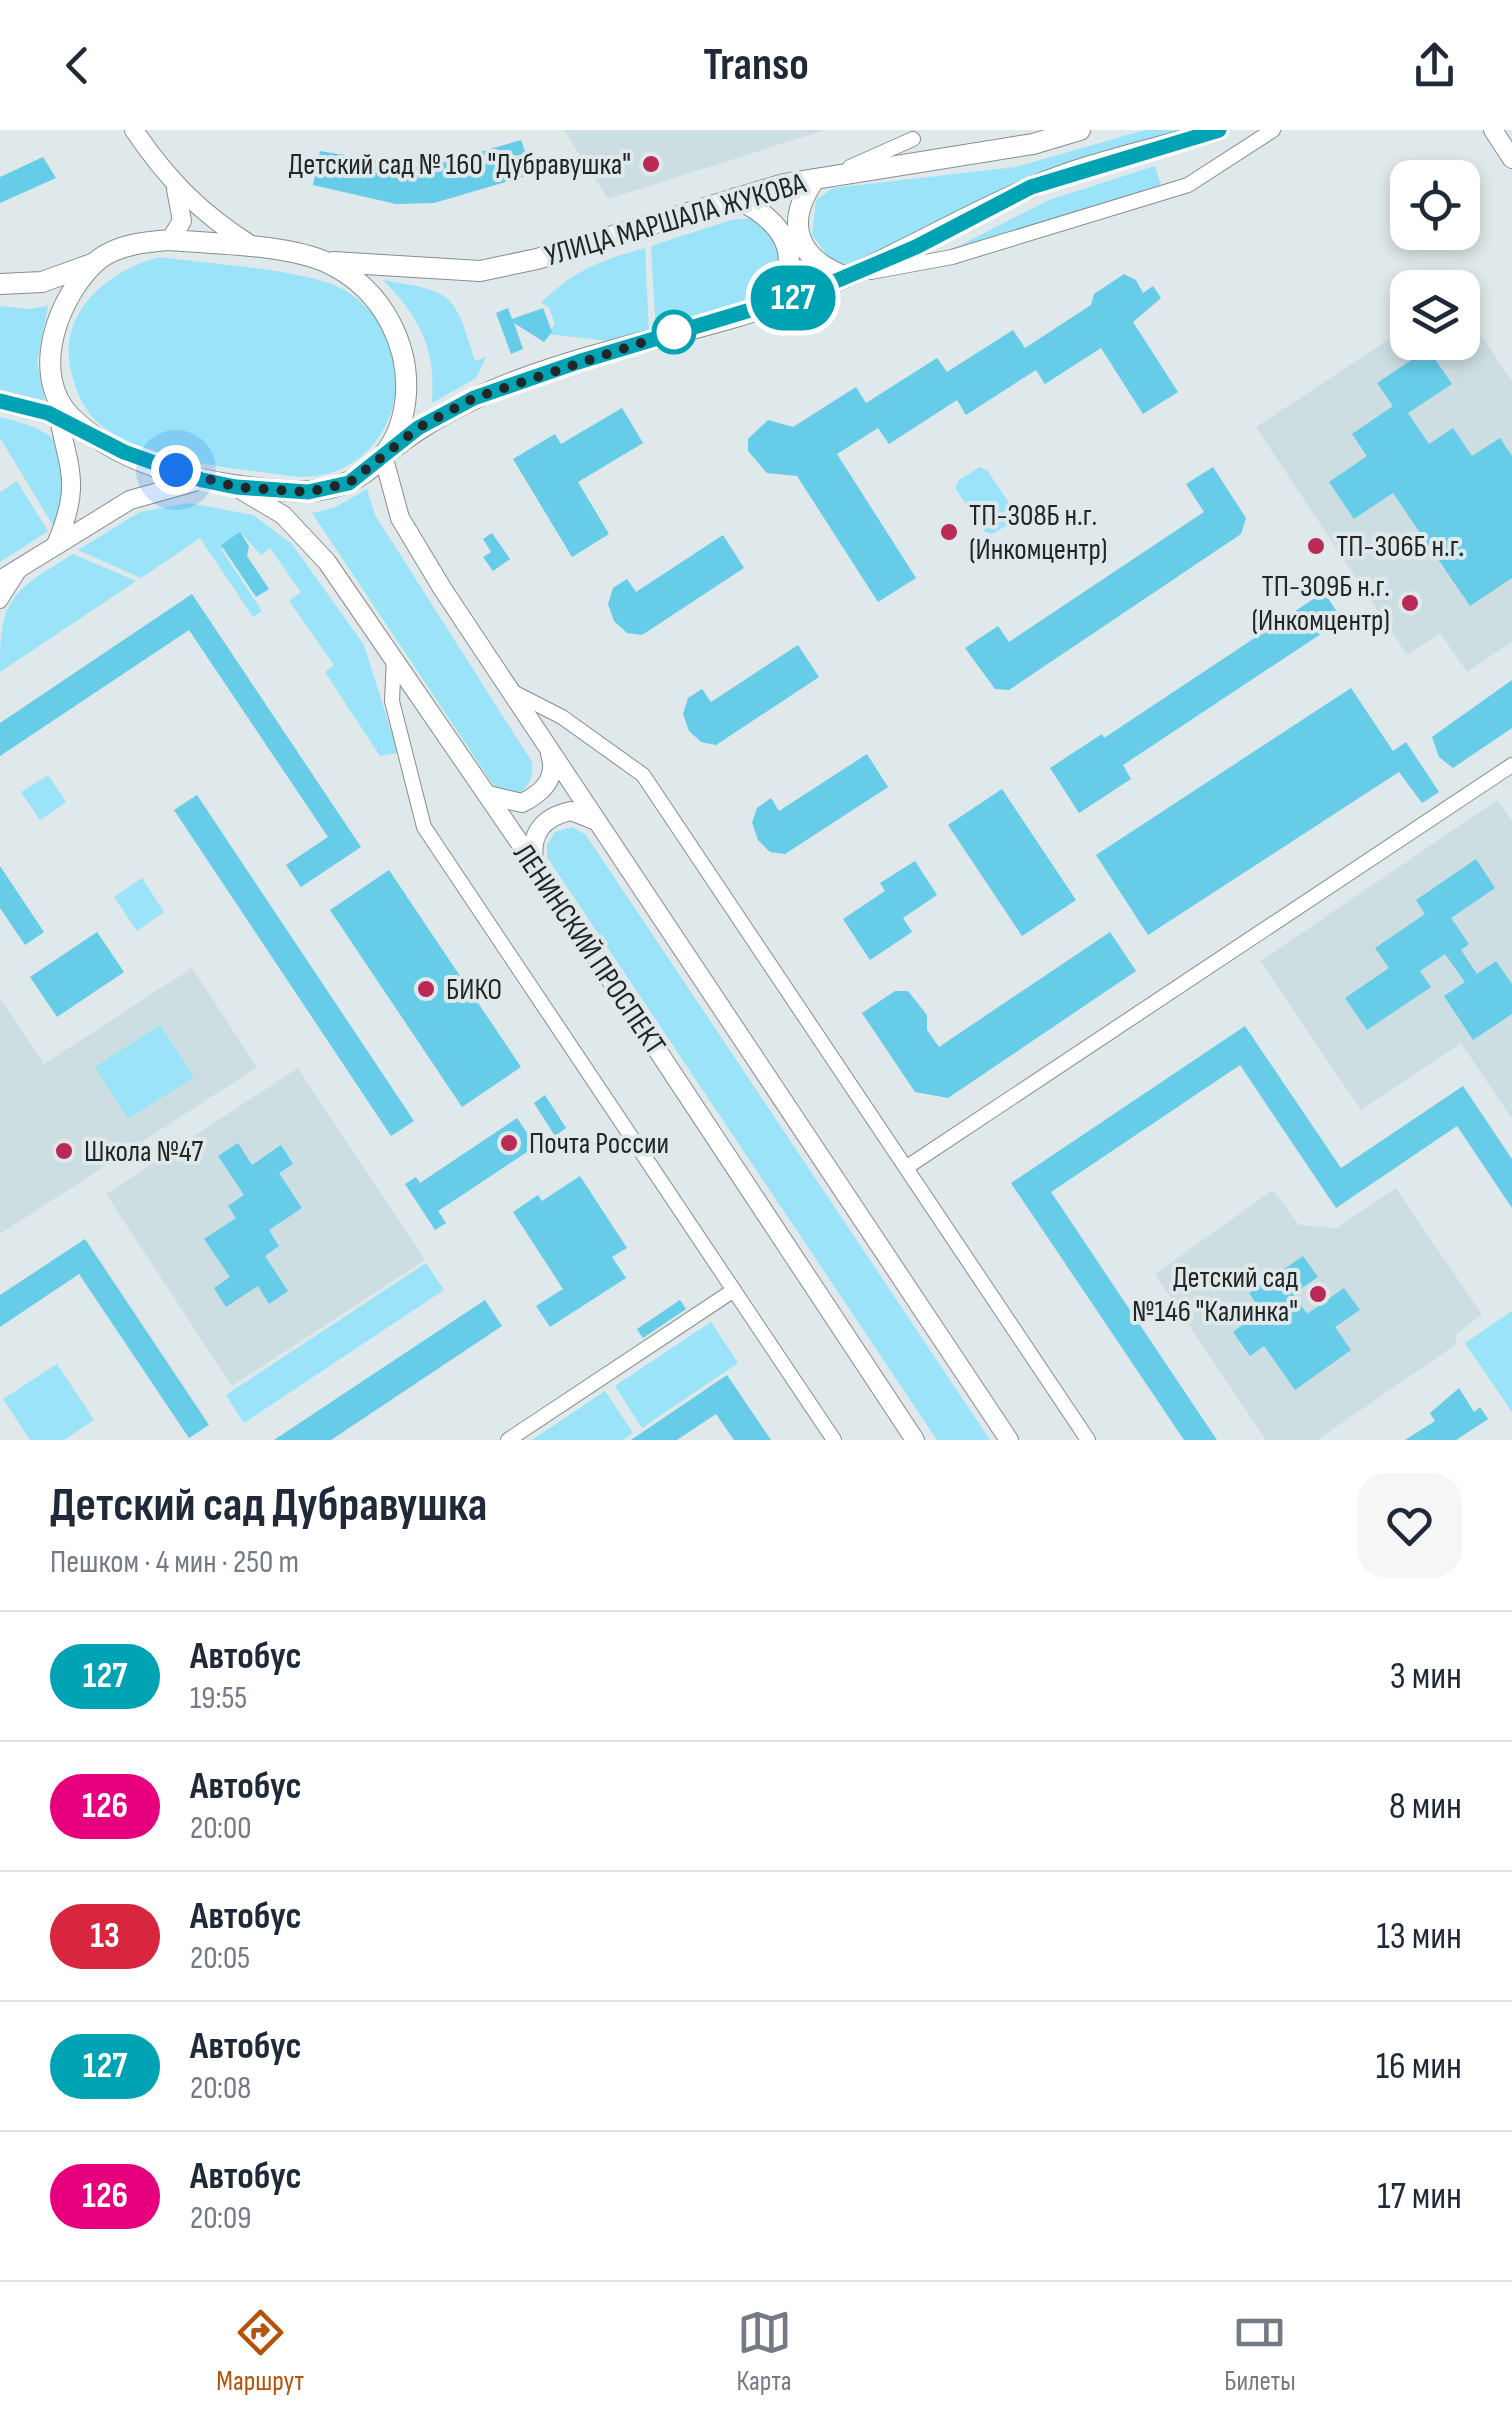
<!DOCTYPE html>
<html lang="ru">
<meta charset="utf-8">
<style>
body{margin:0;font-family:"Sofia Sans Condensed",sans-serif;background:#f6f6f7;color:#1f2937;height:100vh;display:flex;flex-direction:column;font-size:38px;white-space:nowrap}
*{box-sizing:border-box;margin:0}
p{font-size:32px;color:#747a83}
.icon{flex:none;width:55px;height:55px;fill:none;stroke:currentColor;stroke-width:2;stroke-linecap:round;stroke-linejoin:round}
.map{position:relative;height:1310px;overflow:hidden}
.drawer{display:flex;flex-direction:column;background:#fff;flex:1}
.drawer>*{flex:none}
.badge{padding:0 20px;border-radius:32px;font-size:35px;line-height:65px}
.tools{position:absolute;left:1390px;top:30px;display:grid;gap:20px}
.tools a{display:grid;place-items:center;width:90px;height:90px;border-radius:20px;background:#fff;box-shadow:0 5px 15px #0003;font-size:50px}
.you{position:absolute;width:50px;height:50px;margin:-25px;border:8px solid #fff;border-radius:50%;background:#1a73e8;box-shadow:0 0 0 15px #1a73e833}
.map>.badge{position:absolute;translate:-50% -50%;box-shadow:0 0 0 5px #fff}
.round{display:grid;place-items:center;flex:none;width:105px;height:105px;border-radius:30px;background:#f6f6f7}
.summary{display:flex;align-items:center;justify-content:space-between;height:170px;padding:0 50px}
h1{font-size:48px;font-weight:700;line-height:75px}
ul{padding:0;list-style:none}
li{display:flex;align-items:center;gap:30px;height:130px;padding:0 50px;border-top:2px solid #e0e1e3}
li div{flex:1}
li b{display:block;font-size:38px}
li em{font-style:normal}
li .badge{min-width:110px;font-weight:700;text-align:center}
header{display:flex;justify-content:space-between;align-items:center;height:130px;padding:0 50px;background:#fff;font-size:45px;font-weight:700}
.tab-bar{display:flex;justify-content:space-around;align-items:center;height:140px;border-top:2px solid #e0e1e3;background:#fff;font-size:28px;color:#747a83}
.tab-bar a{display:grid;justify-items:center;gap:5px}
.tab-bar .selected{color:#b45309}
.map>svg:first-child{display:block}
</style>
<header><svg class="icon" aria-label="back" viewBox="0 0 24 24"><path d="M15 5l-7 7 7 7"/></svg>Transo<svg class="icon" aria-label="share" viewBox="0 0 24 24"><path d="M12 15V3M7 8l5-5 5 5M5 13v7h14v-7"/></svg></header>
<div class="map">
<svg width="1512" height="1310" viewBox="0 0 1512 1310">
<rect width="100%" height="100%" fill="#dfe8ea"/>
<g fill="#cddee3">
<polygon points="564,0 825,0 608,69"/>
<polygon points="1463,178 1512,251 1512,512 1467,542 1440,503 1407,525 1256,297 1407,197 1408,212 1462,212"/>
<polygon points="1498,670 1512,691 1512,989 1461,913 1361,980 1260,831"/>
<polygon points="192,838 257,937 0,1104 0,867 44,934"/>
<polygon points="298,938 425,1130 232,1256 106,1064"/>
<polygon points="1396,1058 1482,1185 1457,1203 1455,1215 1317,1310 1266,1310 1155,1144 1273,1060 1299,1095 1337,1098"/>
</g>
<g fill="#9ae3f8">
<polygon points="1145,0 1189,0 852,139 829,128 812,105 816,70 833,58 1016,37"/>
<polygon points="1155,36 1161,56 955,118 1049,70"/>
<polygon points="753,88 780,110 776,159 759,171 656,202 651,116 731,90"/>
<path d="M 645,118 L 649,204 L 618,212 L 548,204 L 555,194 L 549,177 L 541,173 C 574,140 601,130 645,118 Z"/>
<path d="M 160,127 C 205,134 311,139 346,161 C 439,220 394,364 283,345 C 224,336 151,333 102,296 C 88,285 79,269 74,252 C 52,188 103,142 160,127 Z"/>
<path d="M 383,150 C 455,162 454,163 475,231 L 486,227 L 476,248 L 432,273 C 436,220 421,188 383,150 Z"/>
<polygon points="0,176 28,179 48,176 37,232 45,270 0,261"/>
<path d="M 0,287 C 74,304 77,329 54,397 L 0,308 Z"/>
<polygon points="980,337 987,340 1016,383 1013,392 992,404 985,402 955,358 959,350"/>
<polygon points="17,351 48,401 0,432 0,362"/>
<path d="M 367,359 L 375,385 L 532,632 C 534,650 528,659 512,667 L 496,659 L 312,383 L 334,378 Z"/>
<polygon points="189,373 253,385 292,414 364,515 398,623 380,626 325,542 334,535 289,471 301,462 270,418 261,425 242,404 221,419 262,481 253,487 200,408 141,448 78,420 140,382"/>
<path d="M 73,424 L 136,451 L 0,542 C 0,466 11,463 73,424 Z"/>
<polygon points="48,645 66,672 40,690 21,662"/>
<polygon points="572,697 586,705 990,1310 937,1310 547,727 547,715 555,702"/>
<polygon points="142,748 164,782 137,801 114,767"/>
<polygon points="160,895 194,947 128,989 95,937"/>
<polygon points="426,1133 444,1160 244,1293 226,1265"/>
<polygon points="1512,1181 1512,1282 1465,1213"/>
<polygon points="711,1192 738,1233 642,1298 615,1256"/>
<polygon points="57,1234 94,1290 64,1310 30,1310 3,1269"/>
<polygon points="605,1261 633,1303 623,1310 532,1310"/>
</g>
<g fill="#66cce7">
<polygon points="521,10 533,44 434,73 396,74 313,55 320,21 424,38"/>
<polygon points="43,27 56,48 0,73 0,47"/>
<polygon points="1124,144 1136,150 1143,163 1153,156 1161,168 1133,192 1178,262 1143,284 1101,218 1045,254 1036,240 966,285 957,270 889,314 878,298 837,324 916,448 878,472 797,346 767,343 748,321 748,309 768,290 793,297 856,257 866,273 937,228 947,242 1013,200 1025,218 1091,175 1094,164"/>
<polygon points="508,178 512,189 543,178 552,202 544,212 514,193 523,219 511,224 496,183"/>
<polygon points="1428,219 1452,254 1408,283 1429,314 1453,298 1472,326 1500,308 1512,326 1512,448 1470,476 1393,363 1354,389 1329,352 1367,326 1352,304 1393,276 1377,253"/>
<polygon points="622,278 643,313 578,352 609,404 572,427 513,329 555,304 561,314"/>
<polygon points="1213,337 1246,388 1241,404 1009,560 995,559 965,518 998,496 1009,512 1204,382 1186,354"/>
<polygon points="240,402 249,416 247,426 269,459 256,467 221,415"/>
<polygon points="492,403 510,429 493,441 483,427 491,422 483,409"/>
<polygon points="723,405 744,438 642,505 627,503 614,491 608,474 613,458 627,449 636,462"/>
<polygon points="1324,462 1342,490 1123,635 1131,649 1079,683 1050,638 1102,604 1104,608"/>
<polygon points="192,464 361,717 301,757 286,735 328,707 189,500 0,626 0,593"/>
<polygon points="798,515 819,547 716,615 701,612 689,601 683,584 688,568 702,559 711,572"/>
<polygon points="1512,550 1512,598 1453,638 1439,627 1432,607"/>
<polygon points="1351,558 1393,621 1406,612 1439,662 1422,673 1399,642 1148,805 1096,725"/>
<polygon points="867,624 888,657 785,724 770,722 758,710 752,693 757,678 771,668 779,681"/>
<polygon points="1002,659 1076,770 1022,806 948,695"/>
<polygon points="197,665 414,991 391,1006 174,680"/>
<polygon points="1476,729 1495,758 1451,788 1469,814 1461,820 1477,844 1496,831 1512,854 1512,884 1473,910 1444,866 1465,852 1445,824 1420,841 1431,857 1367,900 1345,868 1389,838 1375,818 1425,784 1416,770"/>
<polygon points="915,731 937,765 903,788 912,802 870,830 843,789 885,761 880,753"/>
<polygon points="0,736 44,802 25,815 0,778"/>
<polygon points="389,740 521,937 462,977 330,780"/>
<polygon points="97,802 124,842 57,887 30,847"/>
<polygon points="1110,802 1136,841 948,968 915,962 862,883 895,861 908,861 927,885 927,900 939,917"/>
<polygon points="1245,896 1341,1038 1463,956 1512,1029 1512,1078 1457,996 1336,1078 1240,935 1051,1062 1217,1310 1184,1310 1011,1053"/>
<polygon points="545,965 566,998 555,1006 534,973"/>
<polygon points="517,988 536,1016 438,1081 446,1093 435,1100 405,1054 416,1047 420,1053"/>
<polygon points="238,1013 252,1035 281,1015 293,1034 279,1043 302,1078 269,1100 279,1116 265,1126 288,1161 269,1174 258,1156 226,1177 214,1158 230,1147 204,1109 236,1088 228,1076 244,1065 218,1026"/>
<polygon points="580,1046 627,1118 612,1127 626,1148 550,1197 536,1176 563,1159 513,1082 538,1065 542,1071"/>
<polygon points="85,1109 209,1295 189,1308 79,1144 0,1197 0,1165"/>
<polygon points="1303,1126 1318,1147 1293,1164 1307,1184 1344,1158 1360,1180 1335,1197 1351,1220 1295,1260 1264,1216 1250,1226 1233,1202 1262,1181 1249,1163"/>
<polygon points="485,1170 502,1196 331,1310 274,1310"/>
<polygon points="680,1170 686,1179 643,1208 637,1199"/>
<polygon points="727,1245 771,1310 734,1310 716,1284 677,1310 631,1310"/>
<polygon points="1459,1258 1474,1282 1480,1277 1488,1289 1456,1310 1405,1310 1435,1291 1430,1283"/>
</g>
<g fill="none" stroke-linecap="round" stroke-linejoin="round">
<defs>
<g id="street">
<polyline points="850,37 913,9"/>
<polyline points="871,142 952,127 1188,55 1273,0"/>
<polyline points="0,471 21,438"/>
<polyline points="394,528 392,571 424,697 834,1310"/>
<polyline points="509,560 562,587 643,645 1088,1310"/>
<polyline points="907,1037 1512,635"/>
<polyline points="508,1310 734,1160"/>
</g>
<g id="secondary">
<path d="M 134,0 C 167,49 200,83 251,115"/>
<polyline points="1493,0 1512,29"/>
<polyline points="170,110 182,91 176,59"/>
<polyline points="384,329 400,388 442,458 1009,1310"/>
<polyline points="236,357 283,385 327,432 535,735 915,1310"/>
<path d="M 57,412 C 83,351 67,337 57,278"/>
<polyline points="0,450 130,370 201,350"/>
<path d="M 488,665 L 522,673 C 542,663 558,649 550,624"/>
<path d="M 534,731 C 530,703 543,687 571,681 L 596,691"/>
</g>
<g id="primary">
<path d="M 815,49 C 784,93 796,128 846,147"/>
<path d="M 736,68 C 785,92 807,127 771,174"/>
<path d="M 170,110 C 216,114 286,114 328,133 C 442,187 433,370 290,361 C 216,356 126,341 71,287 C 28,244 59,164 98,130 C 118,114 146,112 170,110 Z"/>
<polyline points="333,132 480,141 537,129 784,54 1033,14 1080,0"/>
<polyline points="0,154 42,152 92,134"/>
<polyline points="0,271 48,283 74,296"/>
<path d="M 392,319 C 511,225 672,216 810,162 C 886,133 955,90 1030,58 C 1089,32 1157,19 1219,0"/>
</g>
</defs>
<use href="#street" stroke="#868d90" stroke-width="16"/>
<use href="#secondary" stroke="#868d90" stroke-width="20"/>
<use href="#primary" stroke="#868d90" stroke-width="22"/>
<use href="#street" stroke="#fff" stroke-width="14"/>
<use href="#secondary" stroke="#fff" stroke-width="18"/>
<use href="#primary" stroke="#fff" stroke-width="20"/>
</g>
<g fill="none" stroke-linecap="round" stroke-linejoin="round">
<defs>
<polyline id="line" points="0,271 48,283 124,322 202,350 236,357 308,362 349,353 418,298 474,268 578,232 810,162 916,117 1031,57 1219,0"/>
</defs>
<use href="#line" stroke="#fff" stroke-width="22"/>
<use href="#line" stroke="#00a3b4" stroke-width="15"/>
<polyline stroke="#232627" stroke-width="10" stroke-dasharray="0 18" points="176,340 236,357 308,362 349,353 418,298 474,268 674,202"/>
</g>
<g fill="#b92a57" stroke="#dfe8ea" stroke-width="4">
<circle cx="651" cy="34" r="10"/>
<circle cx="949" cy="402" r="10"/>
<circle cx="1316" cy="416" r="10"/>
<circle cx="1410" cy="473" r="10"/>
<circle cx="426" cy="859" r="10"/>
<circle cx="509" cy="1013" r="10"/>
<circle cx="64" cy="1021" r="10"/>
<circle cx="1318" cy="1164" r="10"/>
</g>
<circle fill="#fff" stroke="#00a3b4" stroke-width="5" cx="674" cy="202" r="20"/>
<g text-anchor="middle" stroke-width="8" stroke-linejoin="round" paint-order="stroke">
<g font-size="30" fill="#232627" stroke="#dfe8ea" text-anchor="start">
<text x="631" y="44" text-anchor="end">Детский сад № 160 "Дубравушка"</text>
<text x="969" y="395">ТП-308Б н.г.<tspan x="969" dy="34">(Инкомцентр)</tspan></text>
<text x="1336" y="426">ТП-306Б н.г.</text>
<text x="1390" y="466" text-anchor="end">ТП-309Б н.г.<tspan x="1390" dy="34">(Инкомцентр)</tspan></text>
<text x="446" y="869">БИКО</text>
<text x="529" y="1023">Почта России</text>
<text x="84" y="1031">Школа №47</text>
<text x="1298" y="1157" text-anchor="end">Детский сад<tspan x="1298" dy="34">№146 "Калинка"</tspan></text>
</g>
<g font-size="30" fill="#232627" stroke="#dfe8ea">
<text transform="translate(675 89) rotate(-16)" y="10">УЛИЦА МАРШАЛА ЖУКОВА</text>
<text transform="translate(590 819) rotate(56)" y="10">ЛЕНИНСКИЙ ПРОСПЕКТ</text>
</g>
</g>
</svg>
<div class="tools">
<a><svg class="icon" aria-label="locate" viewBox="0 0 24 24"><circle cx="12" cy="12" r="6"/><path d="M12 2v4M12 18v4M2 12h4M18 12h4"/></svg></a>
<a><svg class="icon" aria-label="layers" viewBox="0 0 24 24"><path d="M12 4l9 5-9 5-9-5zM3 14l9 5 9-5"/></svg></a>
</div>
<div class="you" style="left:176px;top:340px"></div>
<b class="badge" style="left:793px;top:168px;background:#00a3b4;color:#fff">127</b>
</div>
<section class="drawer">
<div class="summary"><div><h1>Детский сад Дубравушка</h1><p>Пешком · 4 мин · 250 m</p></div><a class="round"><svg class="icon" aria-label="heart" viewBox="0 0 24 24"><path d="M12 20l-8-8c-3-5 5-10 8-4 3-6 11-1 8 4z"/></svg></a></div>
<ul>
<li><span class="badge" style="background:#00a3b4;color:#fff">127</span><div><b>Автобус</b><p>19:55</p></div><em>3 мин</em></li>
<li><span class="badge" style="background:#e6007e;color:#fff">126</span><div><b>Автобус</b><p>20:00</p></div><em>8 мин</em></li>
<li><span class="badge" style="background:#d7263d;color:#fff">13</span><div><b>Автобус</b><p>20:05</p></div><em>13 мин</em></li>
<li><span class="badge" style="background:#00a3b4;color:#fff">127</span><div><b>Автобус</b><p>20:08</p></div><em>16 мин</em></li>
<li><span class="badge" style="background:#e6007e;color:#fff">126</span><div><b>Автобус</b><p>20:09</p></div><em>17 мин</em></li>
</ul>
</section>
<nav class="tab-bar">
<a class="selected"><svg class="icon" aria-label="directions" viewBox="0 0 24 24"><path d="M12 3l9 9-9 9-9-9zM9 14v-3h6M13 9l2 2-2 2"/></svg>Маршрут</a>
<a><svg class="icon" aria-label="map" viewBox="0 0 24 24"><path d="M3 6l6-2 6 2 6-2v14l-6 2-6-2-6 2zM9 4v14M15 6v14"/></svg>Карта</a>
<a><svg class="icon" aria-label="tickets" viewBox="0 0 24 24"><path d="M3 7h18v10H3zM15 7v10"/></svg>Билеты</a>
</nav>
